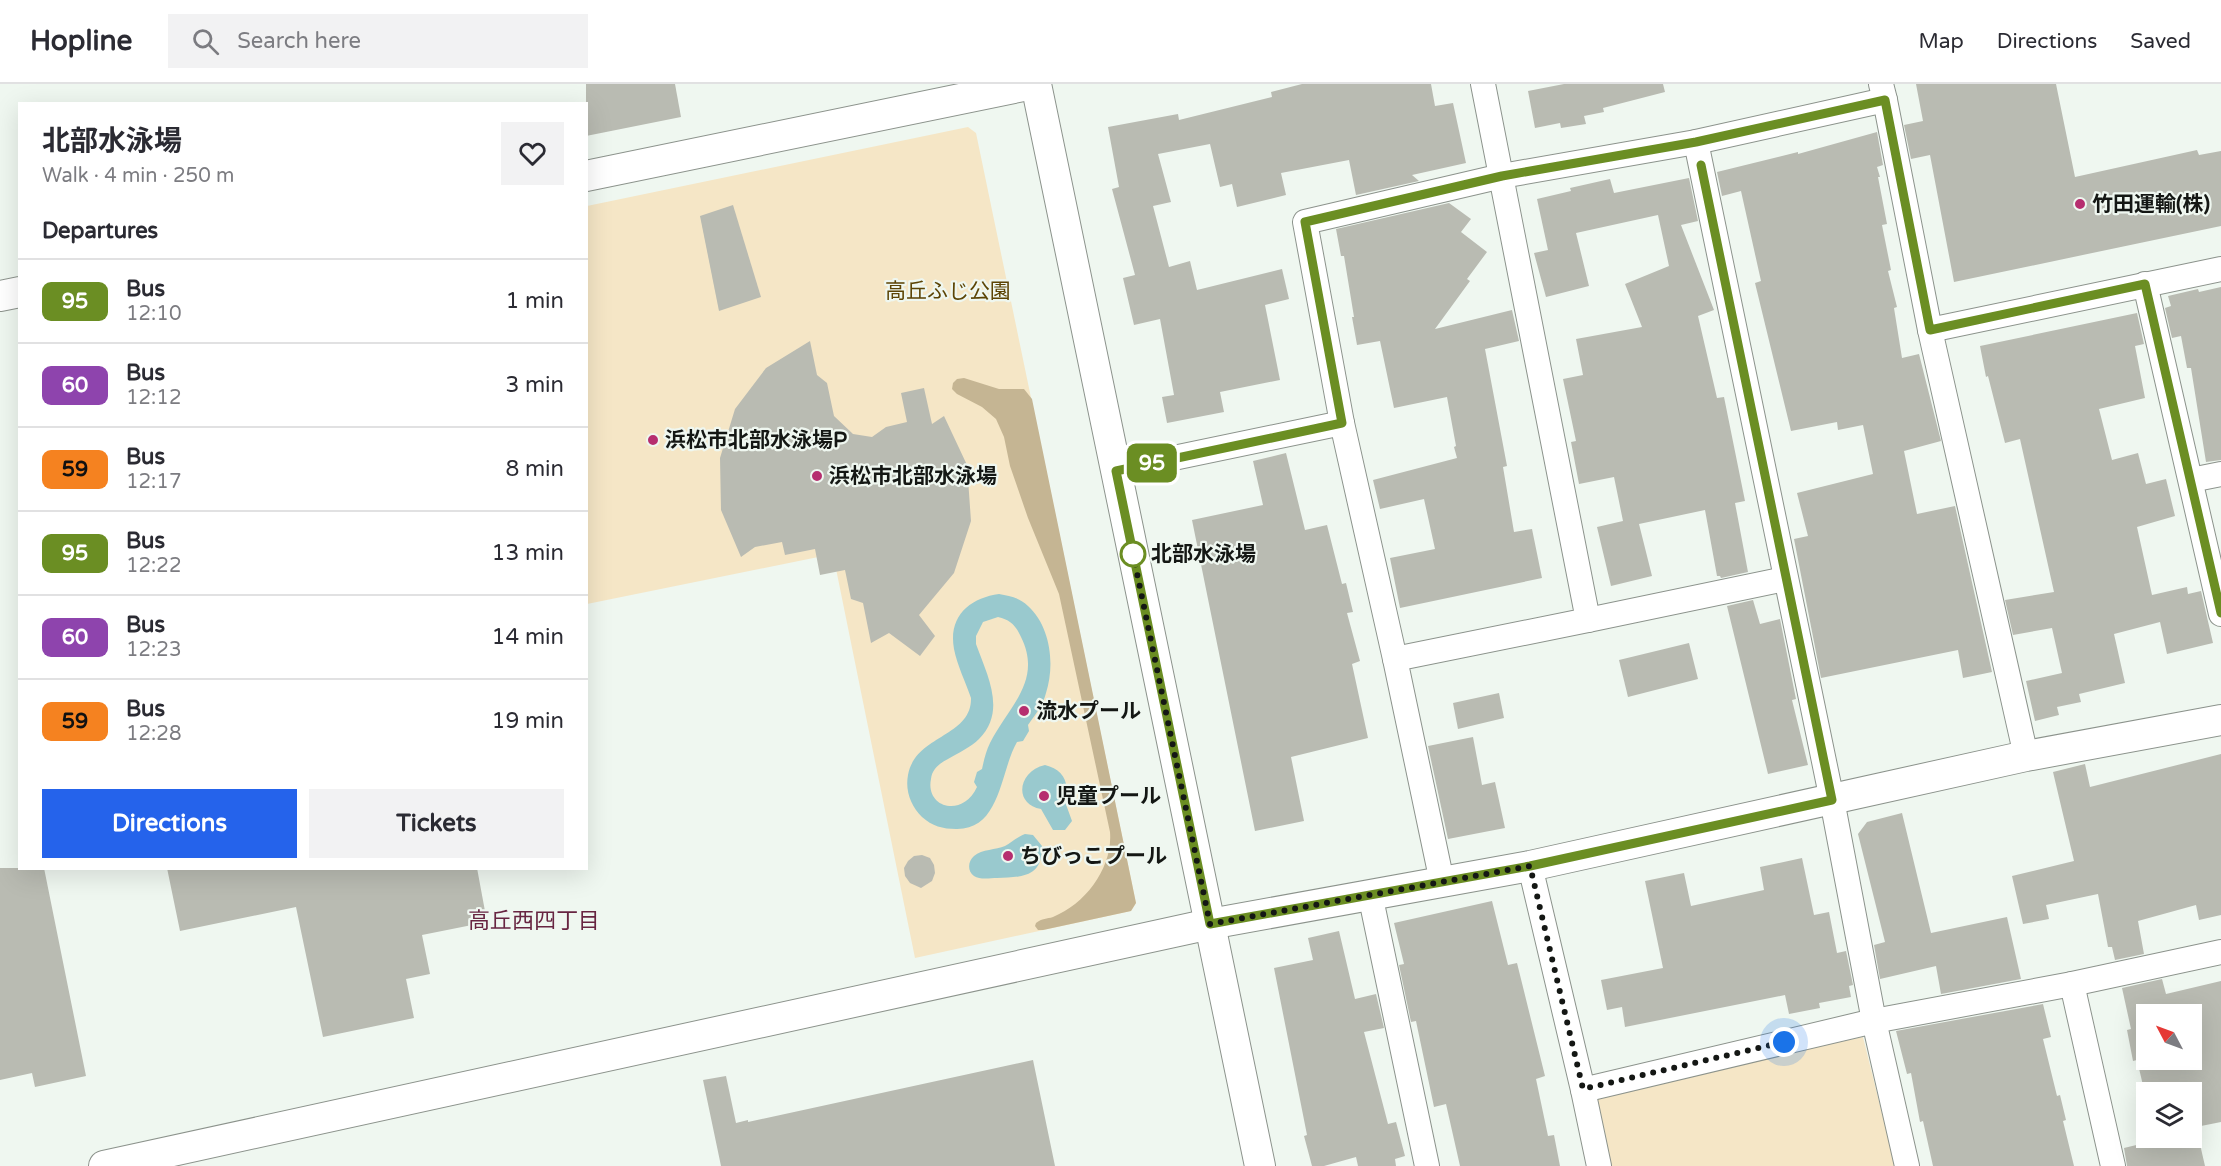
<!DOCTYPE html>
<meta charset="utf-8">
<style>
body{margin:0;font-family:"Varela Round","Noto Sans JP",sans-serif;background:#f2f2f3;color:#2b2b33;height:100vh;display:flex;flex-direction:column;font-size:22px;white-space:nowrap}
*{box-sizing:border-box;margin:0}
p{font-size:20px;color:#7c7c81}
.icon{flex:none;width:33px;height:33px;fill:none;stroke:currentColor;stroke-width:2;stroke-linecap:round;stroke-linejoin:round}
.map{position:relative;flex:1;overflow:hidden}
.side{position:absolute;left:18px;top:18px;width:570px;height:768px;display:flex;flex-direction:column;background:#fff;border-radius:0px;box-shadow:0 6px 24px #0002}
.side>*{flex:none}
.badge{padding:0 12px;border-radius:9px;font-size:21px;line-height:39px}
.needle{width:39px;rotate:311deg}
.buttons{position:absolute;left:2136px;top:920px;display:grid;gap:12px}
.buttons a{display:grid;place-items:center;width:66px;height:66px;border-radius:0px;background:#fff;box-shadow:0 6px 24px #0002;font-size:30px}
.you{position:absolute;width:30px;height:30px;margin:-15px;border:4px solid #fff;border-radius:50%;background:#1a73e8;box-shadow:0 0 0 9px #1a73e833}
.map>.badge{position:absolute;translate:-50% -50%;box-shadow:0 0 0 3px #fff}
h2{padding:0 24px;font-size:22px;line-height:54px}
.round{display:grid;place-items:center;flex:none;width:63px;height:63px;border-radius:0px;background:#f2f2f3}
.summary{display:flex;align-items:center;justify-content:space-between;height:102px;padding:0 24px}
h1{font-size:28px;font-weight:700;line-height:45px}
.button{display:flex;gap:12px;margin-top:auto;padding:12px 24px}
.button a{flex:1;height:69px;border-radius:0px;background:#2563eb;color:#fff;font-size:24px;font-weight:700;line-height:69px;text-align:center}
.button a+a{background:#f2f2f3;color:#2b2b33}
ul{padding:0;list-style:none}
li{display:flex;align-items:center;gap:18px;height:84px;padding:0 24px;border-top:2px solid #e1e1e2}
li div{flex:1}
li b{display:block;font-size:22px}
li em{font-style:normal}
li .badge{min-width:66px;font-weight:700;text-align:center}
header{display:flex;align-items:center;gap:36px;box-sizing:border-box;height:84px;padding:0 30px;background:#fff;border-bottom:2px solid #e1e1e2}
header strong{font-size:28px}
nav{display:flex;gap:33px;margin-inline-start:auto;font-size:21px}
.search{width:420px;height:54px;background:#f2f2f3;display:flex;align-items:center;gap:15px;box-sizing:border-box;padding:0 21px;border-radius:0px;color:#7c7c81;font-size:22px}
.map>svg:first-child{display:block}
</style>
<header>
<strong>Hopline</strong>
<div class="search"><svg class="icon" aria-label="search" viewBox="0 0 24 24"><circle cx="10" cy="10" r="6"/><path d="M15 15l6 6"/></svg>Search here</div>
<nav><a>Map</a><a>Directions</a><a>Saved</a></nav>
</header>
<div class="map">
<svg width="2221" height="1082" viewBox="0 0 2221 1082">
<rect width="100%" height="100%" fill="#eff7f0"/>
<g fill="#f5e6c6">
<polygon points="968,43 976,49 1136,819 1131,827 915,874 833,470 587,520 587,122"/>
<polygon points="1863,953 1895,1082 1607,1082 1591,1011"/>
</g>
<path fill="#c5b593" d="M 964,294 L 999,305 L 1024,305 L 1032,315 L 1136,819 L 1131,827 L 1043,846 L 1038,846 L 1035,842 L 1036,839 C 1042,834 1047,835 1053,833 C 1086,820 1113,783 1110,748 L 1059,510 L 1028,434 L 1010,382 L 1004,353 L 996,335 L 982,323 L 957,310 L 952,305 L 953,299 L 957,295 Z"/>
<g fill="#99c9ce" fill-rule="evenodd">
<path d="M 999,510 C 1010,512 1020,514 1028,522 C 1051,543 1055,581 1046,609 C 1043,621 1035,631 1028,641 L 1029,647 L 1023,657 L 1017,658 C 1000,687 1001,746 956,745 C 943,745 932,742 922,733 C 911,722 905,707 908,691 C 915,651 972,653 971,614 C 966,599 957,581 954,565 C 948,532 970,514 999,510 ZM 998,533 C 1011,536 1016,542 1021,553 C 1043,597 1008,623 990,659 C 986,667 984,676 982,685 L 977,688 L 974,698 L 977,703 C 962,735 925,723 931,695 C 932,685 940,679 948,675 C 958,669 971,663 979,655 C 1007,627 987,591 976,560 L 976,552 L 983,538 Z"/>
<path d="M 1045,681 C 1062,685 1071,698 1064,715 L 1072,737 L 1065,746 L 1053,746 L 1041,725 C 1013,720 1018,687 1045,681 Z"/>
<path d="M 1025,750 L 1033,751 L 1042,762 C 1043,794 1021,793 997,794 C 990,794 980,796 974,792 C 967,787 968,777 974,772 C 982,765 996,766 1005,762 C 1012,758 1017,753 1025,750 Z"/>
</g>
<g fill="#b9bbb2" fill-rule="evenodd">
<polygon points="586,0 675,0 681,33 586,52"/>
<polygon points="1302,0 1431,0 1435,22 1453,19 1466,79 1412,91 1419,97 1356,111 1349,76 1281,89 1286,111 1237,123 1232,100 1220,103 1210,60 1158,70 1171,118 1153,122 1169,183 1190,177 1197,206 1282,185 1289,215 1265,221 1280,296 1220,308 1224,328 1167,339 1162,313 1174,311 1160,235 1134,241 1123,194 1135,191 1112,105 1119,103 1108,43 1178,30 1179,36 1272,13 1271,8"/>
<polygon points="1564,0 1663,0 1665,8 1603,24 1604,28 1584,32 1586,40 1561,44 1560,39 1535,44 1528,7"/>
<polygon points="1916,0 2056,0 2075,93 2197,66 2199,71 2221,67 2221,142 1954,198 1930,71 1911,75 1904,41 1923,37"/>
<polygon points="1877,48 1883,81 1877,83 1880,93 1878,93 1887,140 1882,141 1891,186 1888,187 1897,223 1894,224 1902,274 1919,270 1941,357 1904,367 1917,430 1955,422 1992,588 1963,594 1958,566 1821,594 1794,455 1808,452 1797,409 1873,390 1863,341 1838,346 1837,338 1791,347 1755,199 1761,197 1741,107 1722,112 1717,88 1798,68 1798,70"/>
<polygon points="1689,94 1698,137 1681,141 1714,226 1698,232 1717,314 1724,313 1745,417 1735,419 1748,488 1721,494 1720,492 1717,492 1705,426 1639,440 1652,492 1611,502 1597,443 1623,437 1614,393 1579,400 1571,358 1576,357 1563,295 1583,291 1576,255 1642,243 1625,200 1669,182 1658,131 1576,149 1589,202 1546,213 1534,169 1548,166 1537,115 1571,107 1570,104 1610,95 1614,109"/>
<polygon points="1449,119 1471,135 1461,148 1487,168 1467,195 1470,197 1435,245 1512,226 1519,257 1485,265 1507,382 1503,383 1514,448 1532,445 1542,494 1400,524 1390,474 1435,465 1424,415 1380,425 1373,396 1457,374 1454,363 1456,362 1447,313 1394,324 1380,257 1357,261 1352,233 1354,233 1344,172 1341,172 1336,145"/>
<polygon points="733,121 761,213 719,227 700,132"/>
<polygon points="2221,203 2221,376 2206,378 2191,284 2187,284 2181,252 2172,254 2165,224 2171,222 2168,212 2198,205 2199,208"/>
<polygon points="2137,229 2144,260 2135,262 2145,314 2099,325 2112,376 2138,369 2146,400 2166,395 2175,432 2137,443 2152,511 2187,503 2188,510 2201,507 2213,559 2167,570 2160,538 2114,550 2125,599 2079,610 2081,618 2057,623 2059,631 2035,637 2026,597 2062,589 2052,544 2013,551 2005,516 2054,508 2020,355 2005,359 1988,292 1986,293 1980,262"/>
<polygon points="810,257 817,291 827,299 834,332 853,350 872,353 886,343 907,338 901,309 924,304 932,340 944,332 967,381 971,437 954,489 919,531 935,552 920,572 889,549 871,559 863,519 851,515 845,486 820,491 815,465 785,471 782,458 755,463 741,473 721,426 720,374 735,325 766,284"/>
<polygon points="1286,369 1305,446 1327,441 1342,500 1346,499 1353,528 1347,529 1360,577 1352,580 1368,654 1291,673 1304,737 1255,747 1192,436 1263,421 1253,377"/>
<polygon points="1753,516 1760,540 1780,535 1796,615 1792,616 1808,681 1768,690 1727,522"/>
<polygon points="1689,559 1698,595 1628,613 1619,576"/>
<polygon points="1499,609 1504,634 1458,645 1453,619"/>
<polygon points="1473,653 1482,701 1495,698 1505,744 1448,755 1428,662"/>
<polygon points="2221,670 2221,831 2199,836 2196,821 2138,837 2144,870 2115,876 2112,863 2108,863 2098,810 2046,821 2049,835 2023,840 2012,792 2074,777 2053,688 2085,680 2090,703"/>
<polygon points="1902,729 1931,849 2007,833 2021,895 1941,910 1936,882 1880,895 1874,861 1885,858 1858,750 1867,738"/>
<polygon points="922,771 930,774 934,781 935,789 932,797 921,804 910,799 905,792 904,784 908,777 914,772"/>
<polygon points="1802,774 1814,831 1829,828 1837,869 1846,867 1853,901 1849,902 1851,913 1819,919 1820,924 1789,930 1785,911 1625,943 1622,923 1607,926 1601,896 1663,884 1645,797 1684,789 1691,822 1764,806 1760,783"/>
<polygon points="0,784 44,784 86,992 35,1003 32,989 0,996"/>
<polygon points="167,784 477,784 487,838 422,851 430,890 406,895 414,934 323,953 296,823 180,847"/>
<polygon points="1492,817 1508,881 1517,879 1545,992 1536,995 1548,1052 1554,1051 1560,1082 1460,1082 1446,1020 1434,1023 1416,937 1411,938 1399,881 1404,880 1394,839"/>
<polygon points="1339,847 1355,915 1376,910 1384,944 1364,948 1388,1040 1396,1038 1405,1072 1395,1075 1396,1082 1358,1082 1356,1073 1324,1082 1312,1082 1304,1052 1307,1051 1274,884 1313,876 1308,854"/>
<path d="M 2162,895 L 2166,910 L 2221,897 L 2221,1038 L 2196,1043 L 2205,1082 L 2127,1082 L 2124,1064 L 2157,1056 L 2156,1053 L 2192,1053 L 2192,1008 L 2146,1008 L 2146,1014 L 2137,976 L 2133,977 L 2127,946 L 2131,945 L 2122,904 ZM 2146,930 L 2192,930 L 2192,975 L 2146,975 Z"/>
<polygon points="2043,920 2051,953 2043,955 2057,1012 2060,1011 2066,1036 2063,1037 2074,1082 1933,1082 1923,1037 1920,1038 1911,989 1907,990 1896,947"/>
<polygon points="1033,976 1055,1082 721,1082 703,996 726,992 736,1039 748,1036 748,1038"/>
</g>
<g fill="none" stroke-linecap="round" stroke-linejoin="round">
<defs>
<g id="minor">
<polyline points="1885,16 1930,246 2026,672"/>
<polyline points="1696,58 1832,716 1874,937 1907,1082"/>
<polyline points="2145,200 2221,530"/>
<polyline points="1930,246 2221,185"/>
<polyline points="1116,386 1342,339"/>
<polyline points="2191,396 2221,390"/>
<polyline points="1588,536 1785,495"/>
<polyline points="1395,575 1342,339 1305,138 1502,92 1696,58 1885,16 1881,0"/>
<polyline points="1530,782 1583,1006 1599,1082"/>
<polyline points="1442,798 1395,575 1588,536 1483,0"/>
<polyline points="1370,810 1427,1082"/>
<polyline points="2072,900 2113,1082"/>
<polyline points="1583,1006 1874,937 2072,900 2221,868"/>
</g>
<g id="tertiary">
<polyline points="1036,0 1260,1082"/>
<polyline points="586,92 1033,0"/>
<polyline points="0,212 20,208"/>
<polyline points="104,1082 1210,840 1530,782 2026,672 2221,636"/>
</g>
</defs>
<use href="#minor" stroke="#8c938c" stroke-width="26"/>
<use href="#tertiary" stroke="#8c938c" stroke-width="32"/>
<use href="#minor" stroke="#fff" stroke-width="24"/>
<use href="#tertiary" stroke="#fff" stroke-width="30"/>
</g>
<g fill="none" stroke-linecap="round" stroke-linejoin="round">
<defs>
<polyline id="line" points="1701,81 1832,716 1530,782 1210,840 1116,387 1342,339 1305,138 1502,92 1696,58 1885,16 1930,246 2145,200 2221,529"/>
</defs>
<use href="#line" stroke="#fff" stroke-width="14"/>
<use href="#line" stroke="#6b8e23" stroke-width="9"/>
<polyline stroke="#141714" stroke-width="6" stroke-dasharray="0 10.8" points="1133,470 1210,840 1530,782 1583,1005 1784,958"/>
</g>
<g fill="#b62e6f" stroke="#eff7f0" stroke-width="2">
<circle cx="2080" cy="120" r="6"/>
<circle cx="653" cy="356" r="6"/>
<circle cx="817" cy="392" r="6"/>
<circle cx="1024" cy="627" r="6"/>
<circle cx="1044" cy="712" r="6"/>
<circle cx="1008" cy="772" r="6"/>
</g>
<circle fill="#fff" stroke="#6b8e23" stroke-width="3" cx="1133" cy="470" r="12"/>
<g text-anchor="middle" stroke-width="4.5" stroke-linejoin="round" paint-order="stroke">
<g font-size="21" font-weight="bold" fill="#141714" stroke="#eff7f0" text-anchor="start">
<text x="2092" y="127">竹田運輸(株)</text>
<text x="665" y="363">浜松市北部水泳場P</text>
<text x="829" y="399">浜松市北部水泳場</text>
<text x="1036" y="634">流水プール</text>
<text x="1056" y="719">児童プール</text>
<text x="1020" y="779">ちびっこプール</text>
</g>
<g font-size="21" fill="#5c4404" stroke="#eff7f0">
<text x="948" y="214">高丘ふじ公園</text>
</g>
<g font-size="21" font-weight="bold" fill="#141714" stroke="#eff7f0" text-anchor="start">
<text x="1151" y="477">北部水泳場</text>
</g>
<g font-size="22" fill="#672541" stroke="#eff7f0">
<text x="534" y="844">高丘西四丁目</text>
</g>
</g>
</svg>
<div class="buttons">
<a><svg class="needle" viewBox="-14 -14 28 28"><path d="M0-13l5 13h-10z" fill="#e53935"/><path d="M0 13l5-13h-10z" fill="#7c7c81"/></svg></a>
<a><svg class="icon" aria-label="layers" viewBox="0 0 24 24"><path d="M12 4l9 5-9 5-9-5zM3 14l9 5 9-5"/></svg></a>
</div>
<div class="you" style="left:1784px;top:958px"></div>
<b class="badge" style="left:1152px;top:379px;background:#6b8e23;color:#fff">95</b>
<section class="side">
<div class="summary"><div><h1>北部水泳場</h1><p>Walk · 4 min · 250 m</p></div><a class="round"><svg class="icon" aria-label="heart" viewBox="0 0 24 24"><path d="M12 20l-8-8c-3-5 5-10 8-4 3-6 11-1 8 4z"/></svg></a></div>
<h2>Departures</h2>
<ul>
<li><span class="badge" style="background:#6b8e23;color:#fff">95</span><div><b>Bus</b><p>12:10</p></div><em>1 min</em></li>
<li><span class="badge" style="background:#8e44ad;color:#fff">60</span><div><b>Bus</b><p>12:12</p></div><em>3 min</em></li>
<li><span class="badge" style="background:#f58220;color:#111">59</span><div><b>Bus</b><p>12:17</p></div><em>8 min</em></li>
<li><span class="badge" style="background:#6b8e23;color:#fff">95</span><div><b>Bus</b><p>12:22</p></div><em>13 min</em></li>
<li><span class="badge" style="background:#8e44ad;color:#fff">60</span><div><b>Bus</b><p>12:23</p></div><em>14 min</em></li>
<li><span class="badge" style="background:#f58220;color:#111">59</span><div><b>Bus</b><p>12:28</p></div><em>19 min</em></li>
</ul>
<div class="button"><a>Directions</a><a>Tickets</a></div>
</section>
</div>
